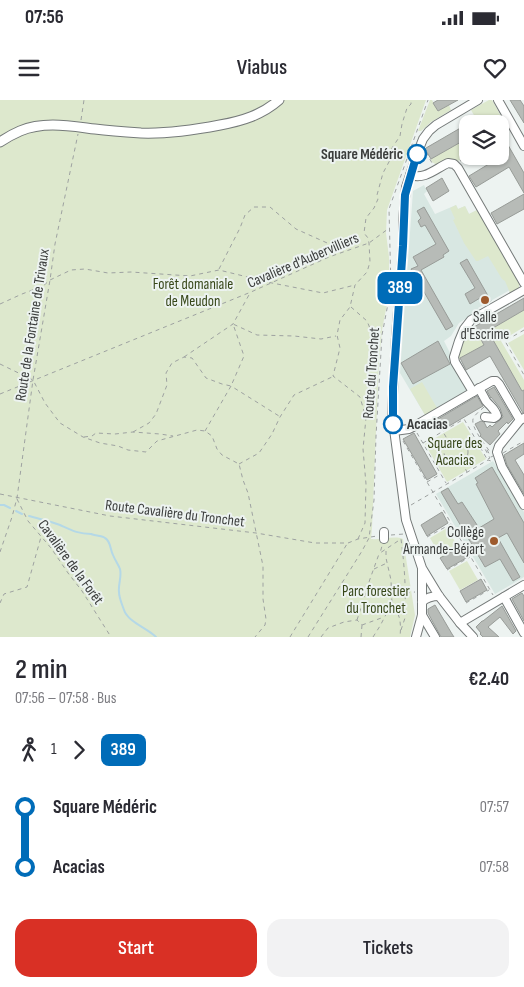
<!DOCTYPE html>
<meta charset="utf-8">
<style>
body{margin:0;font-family:"Sofia Sans Condensed",sans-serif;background:#f2f2f3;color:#2b2b33;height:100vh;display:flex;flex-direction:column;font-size:19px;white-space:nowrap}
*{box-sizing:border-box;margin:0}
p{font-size:16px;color:#7c7c81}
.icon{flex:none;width:28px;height:28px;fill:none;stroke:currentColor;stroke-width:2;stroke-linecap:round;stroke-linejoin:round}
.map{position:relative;height:537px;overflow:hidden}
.details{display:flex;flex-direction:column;background:#fff;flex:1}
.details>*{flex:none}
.badge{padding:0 10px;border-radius:8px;font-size:18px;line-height:32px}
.buttons{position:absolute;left:459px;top:15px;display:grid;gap:10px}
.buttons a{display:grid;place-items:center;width:50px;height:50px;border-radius:10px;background:#fff;box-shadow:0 1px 4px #0004;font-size:25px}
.map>.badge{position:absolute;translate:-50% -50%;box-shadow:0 0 0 2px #fff}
.legs{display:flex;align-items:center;gap:8px;height:55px;padding:0 15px;font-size:16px}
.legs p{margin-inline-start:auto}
.summary{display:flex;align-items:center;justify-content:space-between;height:85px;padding:0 15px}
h1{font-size:28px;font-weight:600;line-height:38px}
.primary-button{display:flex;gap:10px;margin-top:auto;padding:10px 15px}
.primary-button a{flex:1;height:58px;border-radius:15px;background:#d93025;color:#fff;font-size:20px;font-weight:600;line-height:58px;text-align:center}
.primary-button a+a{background:#f2f2f3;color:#2b2b33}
ul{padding:0 15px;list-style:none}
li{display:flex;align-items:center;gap:18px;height:60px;font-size:19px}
li i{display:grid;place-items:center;width:8px;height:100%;margin:0 6px;background:currentColor}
li i::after{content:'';width:12px;height:12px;margin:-6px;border:4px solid;border-radius:50%;background:#fff}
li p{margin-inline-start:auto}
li:first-child i{background:linear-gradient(#0000 50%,currentColor 0)}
li:last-child i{background:linear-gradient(currentColor 50%,#0000 0)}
.status{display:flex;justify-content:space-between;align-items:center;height:35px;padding:0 25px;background:#fff;direction:ltr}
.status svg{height:14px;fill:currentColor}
header{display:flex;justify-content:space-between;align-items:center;height:65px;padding:0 15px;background:#fff;font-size:22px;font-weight:600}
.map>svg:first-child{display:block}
</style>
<div class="status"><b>07:56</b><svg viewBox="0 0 49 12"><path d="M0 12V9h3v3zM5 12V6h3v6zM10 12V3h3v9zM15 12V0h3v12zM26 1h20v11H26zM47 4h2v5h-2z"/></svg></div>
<header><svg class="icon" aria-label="menu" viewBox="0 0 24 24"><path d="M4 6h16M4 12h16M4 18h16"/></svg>Viabus<svg class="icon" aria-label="heart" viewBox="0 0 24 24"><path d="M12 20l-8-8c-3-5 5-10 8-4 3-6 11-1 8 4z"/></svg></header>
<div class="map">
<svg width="524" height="537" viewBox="0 0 524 537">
<rect width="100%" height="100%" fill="#edf3f1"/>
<g fill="#d8e7e2">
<polygon points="424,85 427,91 424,94 435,114 456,105 458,109 465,106 469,114 475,111 517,186 478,208 479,210 459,223 451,236 444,241 467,287 466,291 425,315 400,273 413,91"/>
<polygon points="493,361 524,412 524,477 495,494 436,394"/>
</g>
<g fill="#dde8cd">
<path d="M 0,0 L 426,0 L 387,110 L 386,133 L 389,157 L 389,194 L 382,230 L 379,261 L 372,428 L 371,439 C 381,440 395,435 403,439 L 415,515 L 410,537 L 0,537 Z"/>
<polygon points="430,0 432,0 438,11 449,5 451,10 431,22 421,31 418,31"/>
<polygon points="489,0 492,0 507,27 506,28 507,31 500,36 500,24 479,24 471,10"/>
<polygon points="467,38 467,55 458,61 447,60 437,65 432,62 431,59"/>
<polygon points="456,105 458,109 465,106 469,114 477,110 519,182 519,188 510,193 505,181 502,179 488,156 478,161 476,161 464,143 453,120 455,119 450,108"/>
<polygon points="524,210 524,227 501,241 524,280 524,290 522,291 488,231"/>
<path d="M 473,228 L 484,245 L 459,259 C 457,248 463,233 473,228 Z"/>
<polygon points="524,234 524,270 508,243"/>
<polygon points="422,282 437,308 425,315 410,289"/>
<polygon points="463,322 486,359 447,382 425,344"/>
<polygon points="447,428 458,447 441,457 430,438"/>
<polygon points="467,461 478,480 460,490 449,471"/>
</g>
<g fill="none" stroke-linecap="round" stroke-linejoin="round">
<g stroke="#b4d8e7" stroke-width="2">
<polyline points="0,405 4,405 10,408"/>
<polyline points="16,411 22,414"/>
<path d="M 29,416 C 39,419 50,421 60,425 C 71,430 78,434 91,434 C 95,436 101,435 105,438 C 111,441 110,450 113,455 C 115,460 118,464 120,469 C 122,477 118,484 119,492 C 119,498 122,504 124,510 C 128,522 147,528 156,537"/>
</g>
</g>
<g fill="#b7bbb7" stroke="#989c98">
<polygon points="438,0 458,0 438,11 433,3"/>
<polygon points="510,0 520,0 524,6 524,23"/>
<polygon points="476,19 479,24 468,24 468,38 431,59 425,49 426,48"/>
<polygon points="504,38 524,73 524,93 509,67 476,87 469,76 502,56 500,52 500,40"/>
<polygon points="442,78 449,91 433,101 426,88"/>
<polygon points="524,94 524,109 497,124 491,113"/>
<polygon points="424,107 449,151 443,155 444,157 421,170 453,226 446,230 420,185 416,187 413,181 416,178 411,169 418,166 413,157 436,144 425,125 421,127 418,121 421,118 417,111"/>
<polygon points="467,159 491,201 484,205 480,198 470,204 465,194 475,188 460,163"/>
<polygon points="524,198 524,210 488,231 522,291 524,290 524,312 523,313 490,256 466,270 460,258 484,245 474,227"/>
<polygon points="438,241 450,264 413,284 401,263"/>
<polygon points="494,287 513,319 508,324 507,322 498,331 500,334 490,345 480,336 481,335 475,324 481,321 484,322 487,328 490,325 492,327 503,317 500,308 491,297 491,298 487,291"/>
<polygon points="477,296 483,306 444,329 438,319"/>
<polygon points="414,333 437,374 427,380 403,339"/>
<polygon points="524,343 524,354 515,360 524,375 524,394 507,365 504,355"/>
<polygon points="492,367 524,423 524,463 507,433 498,438 520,477 513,481 500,459 485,467 441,392 448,388 458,404 462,402 479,428 494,419 476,384 478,383 475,378"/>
<polygon points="442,412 448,423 427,436 421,425"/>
<polygon points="462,446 468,457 447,469 440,458"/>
<polygon points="481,479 487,490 466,502 460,491"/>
<polygon points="522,493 524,496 524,521 512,499"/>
<polygon points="435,505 452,534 454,537 441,537 428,513 428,509"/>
<polygon points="502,506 516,531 513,534 500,517 488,527 499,537 483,537 480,534 481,533 476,527 482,521 483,521"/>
</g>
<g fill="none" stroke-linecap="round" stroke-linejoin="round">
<defs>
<g id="minor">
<polyline points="498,0 524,46"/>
<path d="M 410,75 C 425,80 435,69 448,63 L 454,64 L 458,68 L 524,183"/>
<path d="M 479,288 C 481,292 484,297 486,301 C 491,307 495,308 497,316 L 494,318 L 485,317"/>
<polyline points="473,292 455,262 454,257 459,241 464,229 471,220 524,190"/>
<polyline points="524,318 520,320 499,346 497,352 502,367 524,405"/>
<polyline points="394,331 409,329 413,327 492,281 496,281 499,284 520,320"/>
<polyline points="384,439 384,432"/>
<polyline points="504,497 524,533"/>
<path d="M 422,502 C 427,497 432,496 439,496"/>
<polyline points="422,515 435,537"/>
<polyline points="460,523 524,485"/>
<polyline points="416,537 422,515 422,470"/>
<polyline points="473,537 460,523 439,496 422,468 406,420 392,314 396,237 403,146 403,121 406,87 417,54 423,39 429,31 436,25 478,0"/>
</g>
<path id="major" d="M 0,42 C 6,38 13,34 20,31 C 44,21 70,26 95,29 C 110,31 125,32 141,33 C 168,34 194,30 220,25 C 242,21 262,15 279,0"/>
</defs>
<use href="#minor" stroke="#757a79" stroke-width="10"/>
<use href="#major" stroke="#757a79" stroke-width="11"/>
<g stroke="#9ea2a1" stroke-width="1" stroke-dasharray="4 4" stroke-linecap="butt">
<polyline points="81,20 84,0"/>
<polyline points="500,38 508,33"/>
<polyline points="426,52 432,63"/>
<polyline points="460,61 469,56"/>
<polyline points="219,169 240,128 245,115 254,107 270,107 296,129 345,151"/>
<polyline points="0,204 22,194 43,186 50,180 71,170 85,169 108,173 131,172 190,176 219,170 272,183 323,193 355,185"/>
<polyline points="351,207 367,221 374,238 380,244"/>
<polyline points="474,228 478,235"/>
<polyline points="524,230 505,241 524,275"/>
<polyline points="184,257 233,224 250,193"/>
<polyline points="0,264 33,280 45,303 60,323 83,337 100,343 118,346 128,350 146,352 157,341 197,330 205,331 212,336 217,349 222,355 239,364 243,380 248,393 263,466 263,499 266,519 265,525 255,537"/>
<polyline points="0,294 251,192 329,157 369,143 388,129"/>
<path d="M 484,307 C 480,311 475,314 473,319 C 471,328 485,344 490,352"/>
<polyline points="436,320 449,342"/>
<polyline points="205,331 231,286 279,316"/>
<polyline points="133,332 149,323 156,314 167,285 166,273 172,263 184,257 192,258 206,278 222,284 231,286 244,256 233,224 257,235 294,236 321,239 336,236"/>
<polyline points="417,333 446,383"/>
<polyline points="84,337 92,336 96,333 115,334 133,332 160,334 173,336"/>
<circle cx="456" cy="352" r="12"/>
<polyline points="403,341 493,495"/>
<polyline points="423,343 464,319 487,359"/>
<polyline points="466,346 475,340"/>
<polyline points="503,353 524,341"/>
<polyline points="488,359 490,358 485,349 486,348 491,357 493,356"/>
<polyline points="462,362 467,372"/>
<polyline points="239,364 259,353 272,334 280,317 294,295 332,277"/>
<polyline points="436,364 445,358"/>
<polyline points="427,382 441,374"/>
<polyline points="0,394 110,416 256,433 315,443 348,443 358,439 377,436"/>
<polyline points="17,399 28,421 51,448 68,473 82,491 111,537"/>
<polyline points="411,405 488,360 491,361 493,359"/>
<polyline points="391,435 404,434"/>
<polyline points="427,437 451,424"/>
<polyline points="358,439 365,423 366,384 363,349 366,318 360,297 333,276 340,248 337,235 340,220 350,207 355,185 367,172 370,162 369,143 368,138 364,133 366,118 374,108 378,99 377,95 383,73 390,60 392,48 400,36 402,24 407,8 411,4 411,0"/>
<polyline points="386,451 386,458 391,480 392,504"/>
<polyline points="0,452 12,417 17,398 33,280 50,180 55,144 78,34"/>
<polyline points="374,469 387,463"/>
<polyline points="447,470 470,457"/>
<polyline points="406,493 415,492"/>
<polyline points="0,503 4,494 27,487 41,437"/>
<polyline points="466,503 489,490"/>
<path d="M 394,507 C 401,516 401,526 400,537"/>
<polyline points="357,520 370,479 379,454"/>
<polyline points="362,525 384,517"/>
<polyline points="401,530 406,515 405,510"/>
<polyline points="290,537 347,444"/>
<polyline points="308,537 362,451 369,438 374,400 376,336 382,235 391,188 389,109 428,0"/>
<polyline points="321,537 328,528 344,522 357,520 362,525"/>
<polyline points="361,537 362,525"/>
<path d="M 373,537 L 380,526 L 392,503 L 397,508 L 405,509 C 406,486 404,462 401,439 L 380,453 L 382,446"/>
</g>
<use href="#minor" stroke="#fff" stroke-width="8"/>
<use href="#major" stroke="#fff" stroke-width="9"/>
</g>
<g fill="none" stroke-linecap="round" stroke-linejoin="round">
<defs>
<polyline id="line-1" points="393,324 393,287 403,146 405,95 417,54"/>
</defs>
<use href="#line-1" stroke="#fff" stroke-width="11"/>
<use href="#line-1" stroke="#006cb8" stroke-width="8"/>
</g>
<g fill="#fff" stroke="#006cb8" stroke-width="2.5">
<circle cx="417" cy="54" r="9"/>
<circle cx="393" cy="324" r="9"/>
</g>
<g fill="#9e5a2d" stroke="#edf3f1" stroke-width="2">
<circle cx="485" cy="200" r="5"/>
<circle cx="494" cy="441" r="5"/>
</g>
<g text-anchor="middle" stroke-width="4" stroke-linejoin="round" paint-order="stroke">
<g font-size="15" font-weight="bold" fill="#3b3d3c" stroke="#edf3f1" text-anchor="end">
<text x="403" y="59">Square Médéric</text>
<text x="407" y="329" text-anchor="start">Acacias</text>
</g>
<g font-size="15" fill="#3b3d3c" stroke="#edf3f1">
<text transform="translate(303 160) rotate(-23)" y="5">Cavalière d'Aubervilliers</text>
<text transform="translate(32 225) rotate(-81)" y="5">Route de la Fontaine de Trivaux</text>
<text transform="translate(371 273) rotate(-86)" y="5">Route du Tronchet</text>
<text transform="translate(175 413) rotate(7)" y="5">Route Cavalière du Tronchet</text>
<text transform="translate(71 462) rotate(54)" y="5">Cavalière de la Forêt</text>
</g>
<g font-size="15" fill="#374719" stroke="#edf3f1">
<text x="193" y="189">Forêt domaniale<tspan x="193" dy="17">de Meudon</tspan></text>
<text x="455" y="348">Square des<tspan x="455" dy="17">Acacias</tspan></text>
<text x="376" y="496">Parc forestier<tspan x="376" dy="17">du Tronchet</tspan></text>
</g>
<g font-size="15" fill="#3b3d3c" stroke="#edf3f1">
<text x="485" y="222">Salle<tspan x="485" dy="17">d'Escrime</tspan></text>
<text x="484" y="437" text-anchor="end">Collège<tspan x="484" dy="17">Armande-Béjart</tspan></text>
</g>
</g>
</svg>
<div class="buttons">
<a><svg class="icon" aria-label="layers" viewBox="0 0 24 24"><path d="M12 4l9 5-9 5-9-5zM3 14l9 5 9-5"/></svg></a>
</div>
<b class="badge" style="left:400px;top:188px;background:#006cb8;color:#fff">389</b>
</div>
<section class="details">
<div class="summary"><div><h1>2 min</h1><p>07:56 – 07:58 · Bus</p></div><b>€2.40</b></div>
<div class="legs"><svg class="icon" aria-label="walk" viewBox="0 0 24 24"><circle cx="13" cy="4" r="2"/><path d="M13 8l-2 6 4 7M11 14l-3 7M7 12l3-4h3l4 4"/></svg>1<svg class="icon" aria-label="forward" viewBox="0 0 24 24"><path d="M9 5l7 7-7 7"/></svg><b class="badge" style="background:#006cb8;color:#fff">389</b></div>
<ul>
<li><i style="color:#006cb8"></i><b>Square Médéric</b><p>07:57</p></li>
<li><i style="color:#006cb8"></i><b>Acacias</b><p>07:58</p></li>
</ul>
<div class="primary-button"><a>Start</a><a>Tickets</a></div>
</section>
